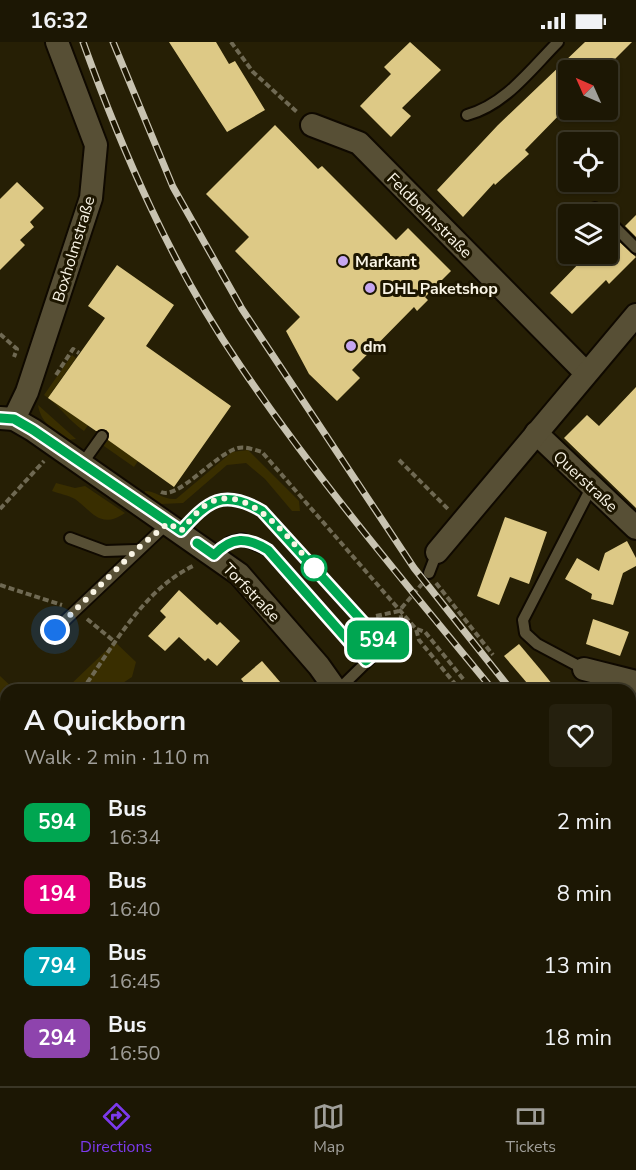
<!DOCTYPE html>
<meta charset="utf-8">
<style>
body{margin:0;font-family:"Nunito Sans",sans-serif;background:#25200e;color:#f1f3f6;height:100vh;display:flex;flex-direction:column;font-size:22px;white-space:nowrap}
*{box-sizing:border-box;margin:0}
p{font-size:20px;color:#a09f9a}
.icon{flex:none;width:33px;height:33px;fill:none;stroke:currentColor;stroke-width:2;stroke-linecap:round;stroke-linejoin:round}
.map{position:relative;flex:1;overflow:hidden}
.sheet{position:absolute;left:0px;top:642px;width:636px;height:402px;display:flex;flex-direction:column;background:#1c1704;border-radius:18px 18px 0 0;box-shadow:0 2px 4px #0004,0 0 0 2px #3a3626}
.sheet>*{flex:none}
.badge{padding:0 12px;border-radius:9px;font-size:21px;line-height:39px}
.needle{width:39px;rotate:315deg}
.controls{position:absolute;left:558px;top:18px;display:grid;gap:12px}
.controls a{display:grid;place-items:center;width:60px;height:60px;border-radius:6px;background:#1c1704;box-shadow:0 2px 4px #0004,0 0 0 2px #3a3626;font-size:30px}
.you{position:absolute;width:30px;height:30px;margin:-15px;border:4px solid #fff;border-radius:50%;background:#1a73e8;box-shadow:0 0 0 9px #1a73e833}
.map>.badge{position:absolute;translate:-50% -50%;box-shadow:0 0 0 3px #fff}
.round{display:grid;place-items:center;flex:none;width:63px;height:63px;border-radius:6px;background:#25200e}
.overview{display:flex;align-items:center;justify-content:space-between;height:102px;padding:0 24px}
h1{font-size:28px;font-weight:700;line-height:45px}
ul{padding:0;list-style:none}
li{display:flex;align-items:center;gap:18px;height:72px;padding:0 24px}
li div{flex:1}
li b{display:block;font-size:22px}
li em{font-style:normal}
li .badge{min-width:66px;font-weight:700;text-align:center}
.status{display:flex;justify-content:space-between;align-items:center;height:42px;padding:0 30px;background:#1c1704;direction:ltr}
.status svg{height:16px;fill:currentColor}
.tabs{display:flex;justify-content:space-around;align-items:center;height:84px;border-top:2px solid #3a3626;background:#1c1704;font-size:16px;color:#a09f9a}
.tabs a{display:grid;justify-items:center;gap:3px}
.tabs .active{color:#7c3aed}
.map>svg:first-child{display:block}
</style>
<div class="status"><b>16:32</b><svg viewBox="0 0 49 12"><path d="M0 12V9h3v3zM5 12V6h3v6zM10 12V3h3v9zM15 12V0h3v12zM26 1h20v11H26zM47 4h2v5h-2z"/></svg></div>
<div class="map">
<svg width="636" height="1044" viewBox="0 0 636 1044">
<rect width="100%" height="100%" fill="#261f05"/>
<g fill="#392e00">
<path d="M 72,313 L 76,316 L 51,351 L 91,379 L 84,389 C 68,378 60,364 44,353 Z"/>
<path d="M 38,363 L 76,397 L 68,398 C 53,388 41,381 38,363 Z"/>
<polygon points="106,396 138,419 134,425 101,402"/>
<path d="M 248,408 L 299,459 L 300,469 L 292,469 L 265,437 L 246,421 L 227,423 L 183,461 L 161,462 L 144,452 L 145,449 C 156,449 163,458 176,457 L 232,410 Z"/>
<path d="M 56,441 L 75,446 L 85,444 L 125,471 C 100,488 92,469 75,457 C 68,453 60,452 52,449 Z"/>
<polygon points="115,600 136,620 132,635 112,648 59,648 67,646"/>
<polygon points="0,634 15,648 6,648 6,767 0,776"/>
<polygon points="52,1038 113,1038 111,1040 115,1044 58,1044"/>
</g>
<g fill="#ddc986">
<polygon points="169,0 216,0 229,22 235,19 265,68 227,90"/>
<polygon points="410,0 441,28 402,66 411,74 391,95 360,64 391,32 384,25"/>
<polygon points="585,0 632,0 604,28 568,28 568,64 525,108 529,112 495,143 494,141 463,175 437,148 498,83"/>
<polygon points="275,83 318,127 322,124 396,198 408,186 451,229 425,255 428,258 417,269 414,265 352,328 360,336 337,359 309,332 286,289 300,275 235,209 249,195 206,152"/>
<polygon points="17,140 44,166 30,180 34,185 20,198 25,203 0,228 0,157"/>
<polygon points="636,173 636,195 625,184"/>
<polygon points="614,195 636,215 609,242 606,238 572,272 550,251 588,212 608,212 608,202"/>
<polygon points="117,223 174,263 146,304 231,364 174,445 108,398 109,391 106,388 96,389 48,356 105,276 88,264"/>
<polygon points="636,345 636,466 564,396 587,373 599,384"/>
<polygon points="505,475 547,490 529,542 510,535 499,563 477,554"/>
<polygon points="627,499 636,516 636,524 623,531 613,563 591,557 592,552 565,537 577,516 599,529 605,511"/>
<polygon points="179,548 217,583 220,580 240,599 217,624 208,616 205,619 179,595 165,609 148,594 166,575 160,569"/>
<polygon points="593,577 629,590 620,614 586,602"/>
<polygon points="519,602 540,627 557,648 533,648 504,614"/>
<polygon points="262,619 287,648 250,648 241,637"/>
</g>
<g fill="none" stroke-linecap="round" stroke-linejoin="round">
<defs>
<g id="service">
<path d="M 467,73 C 505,63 531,27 558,0"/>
<polyline points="595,166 602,172"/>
<polyline points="608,178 636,206"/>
<polyline points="82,422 102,394"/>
<path d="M 181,489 C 208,459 223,446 262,469 L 384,603 L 338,648"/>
<polyline points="70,496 105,509 136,508"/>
<polyline points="214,513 230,500 242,497 268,508 366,619"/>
<polyline points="429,531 437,510"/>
<polyline points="55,588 168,481"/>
<polyline points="584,627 537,602 525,591 523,578 592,444"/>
</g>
<g id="minor">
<polyline points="312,83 359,101 586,331"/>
<polyline points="0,376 14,377 33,388 239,532 319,624 336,648"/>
<polyline points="14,377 27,350 91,156 96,103 57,0"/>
<polyline points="536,391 636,486"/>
<polyline points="437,510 636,273"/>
<polyline points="584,627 636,640"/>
<polyline points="0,966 6,961"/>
<polyline points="393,1044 399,1038"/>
</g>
</defs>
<use href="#service" stroke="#0f0900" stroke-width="14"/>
<use href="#minor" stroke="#0f0900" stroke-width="26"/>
<g stroke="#6f6953" stroke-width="4" stroke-dasharray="6 3" stroke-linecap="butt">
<polyline points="231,0 253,30 298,71"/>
<polyline points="0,292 17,307 14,315"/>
<polyline points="56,333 73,307 79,311"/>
<polyline points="399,418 448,467"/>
<path d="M 161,450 C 178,458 215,412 238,406 C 245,404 255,408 262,410 L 416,587 L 419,598 L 460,648"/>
<polyline points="0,467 44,419"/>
<polyline points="436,541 493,613"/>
<polyline points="0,543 62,563"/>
<polyline points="376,574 399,569 422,542"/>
<polyline points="87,577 115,600"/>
<polyline points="417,587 425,590 464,638"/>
<polyline points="397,613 402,608 403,587 400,569"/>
<path d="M 82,648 C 113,605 143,548 193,524"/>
<polyline points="0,682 6,680"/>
<polyline points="0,795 6,804"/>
<polyline points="248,1044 254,1038"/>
</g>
<use href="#service" stroke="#574f35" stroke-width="10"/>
<use href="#minor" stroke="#574f35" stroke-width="22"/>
<defs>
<g id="rail">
<path d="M 83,0 C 123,111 172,224 239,322 C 316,436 406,542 493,648"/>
<polyline points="113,0 173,145 242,267 414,526 511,648"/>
<polyline points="630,795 636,802"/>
<polyline points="630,816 636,824"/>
</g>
</defs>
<use href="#rail" stroke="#c8c3b1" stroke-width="7"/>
<use href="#rail" stroke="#1d1600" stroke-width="4.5" stroke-dasharray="14" stroke-linecap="butt"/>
</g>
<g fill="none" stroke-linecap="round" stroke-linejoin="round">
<defs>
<path id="line" d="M 0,376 L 14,377 L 33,388 L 181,489 C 208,459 223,446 262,469 L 384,603 L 366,619 L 268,508 C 247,495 232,494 214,513 L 197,501"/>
</defs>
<use href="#line" stroke="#fff" stroke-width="14"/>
<use href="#line" stroke="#00a651" stroke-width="9"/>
<path stroke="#f9f4e5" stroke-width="6" stroke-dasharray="0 10.8" d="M 55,588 L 136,508 L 168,481 L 181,489 C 190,479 199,466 211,460 C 250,441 294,502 314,526"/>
</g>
<g fill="#c6a6f0" stroke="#1d1600" stroke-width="2">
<circle cx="343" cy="219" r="6"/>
<circle cx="370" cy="246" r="6"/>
<circle cx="351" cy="304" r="6"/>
</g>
<circle fill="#fff" stroke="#00a651" stroke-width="3" cx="314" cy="526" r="12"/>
<g text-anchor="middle" stroke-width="6" stroke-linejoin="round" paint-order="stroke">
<g font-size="16" fill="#f9f4e5" stroke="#1d1600">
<text transform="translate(430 173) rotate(45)" y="6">Feldbehnstraße</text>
<text transform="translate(73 207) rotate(-73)" y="6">Boxholmstraße</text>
<text transform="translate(586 439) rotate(43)" y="6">Querstraße</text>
<text transform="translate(252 550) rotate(46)" y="6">Torfstraße</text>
</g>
<g font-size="16" font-weight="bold" fill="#f9f4e5" stroke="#1d1600" text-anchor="start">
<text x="355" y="225">Markant</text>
<text x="382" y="252">DHL Paketshop</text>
<text x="363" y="310">dm</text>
</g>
</g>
</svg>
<div class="controls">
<a><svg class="needle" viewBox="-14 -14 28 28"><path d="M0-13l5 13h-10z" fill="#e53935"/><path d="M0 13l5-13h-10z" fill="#a09f9a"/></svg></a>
<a><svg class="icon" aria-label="locate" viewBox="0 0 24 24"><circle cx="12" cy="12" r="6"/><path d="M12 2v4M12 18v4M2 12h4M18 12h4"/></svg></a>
<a><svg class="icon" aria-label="layers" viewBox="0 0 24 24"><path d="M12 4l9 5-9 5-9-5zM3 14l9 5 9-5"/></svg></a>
</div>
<div class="you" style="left:55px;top:588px"></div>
<b class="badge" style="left:378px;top:598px;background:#00a651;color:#fff">594</b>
<section class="sheet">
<div class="overview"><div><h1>A Quickborn</h1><p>Walk · 2 min · 110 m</p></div><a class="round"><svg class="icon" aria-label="heart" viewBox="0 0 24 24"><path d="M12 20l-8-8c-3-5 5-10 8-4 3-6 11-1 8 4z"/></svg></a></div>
<ul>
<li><span class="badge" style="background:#00a651;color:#fff">594</span><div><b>Bus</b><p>16:34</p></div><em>2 min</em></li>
<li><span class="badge" style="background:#e6007e;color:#fff">194</span><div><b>Bus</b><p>16:40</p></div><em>8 min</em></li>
<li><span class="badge" style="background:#00a3b4;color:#fff">794</span><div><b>Bus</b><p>16:45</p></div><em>13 min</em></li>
<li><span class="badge" style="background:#8e44ad;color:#fff">294</span><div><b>Bus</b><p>16:50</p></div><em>18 min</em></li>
</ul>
</section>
</div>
<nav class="tabs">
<a class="active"><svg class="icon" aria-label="directions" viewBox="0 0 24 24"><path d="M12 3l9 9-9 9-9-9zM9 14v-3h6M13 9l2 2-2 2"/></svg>Directions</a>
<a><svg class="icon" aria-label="map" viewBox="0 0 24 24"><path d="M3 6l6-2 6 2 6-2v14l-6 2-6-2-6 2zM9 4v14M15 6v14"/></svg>Map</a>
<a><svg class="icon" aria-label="tickets" viewBox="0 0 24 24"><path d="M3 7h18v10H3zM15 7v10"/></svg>Tickets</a>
</nav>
